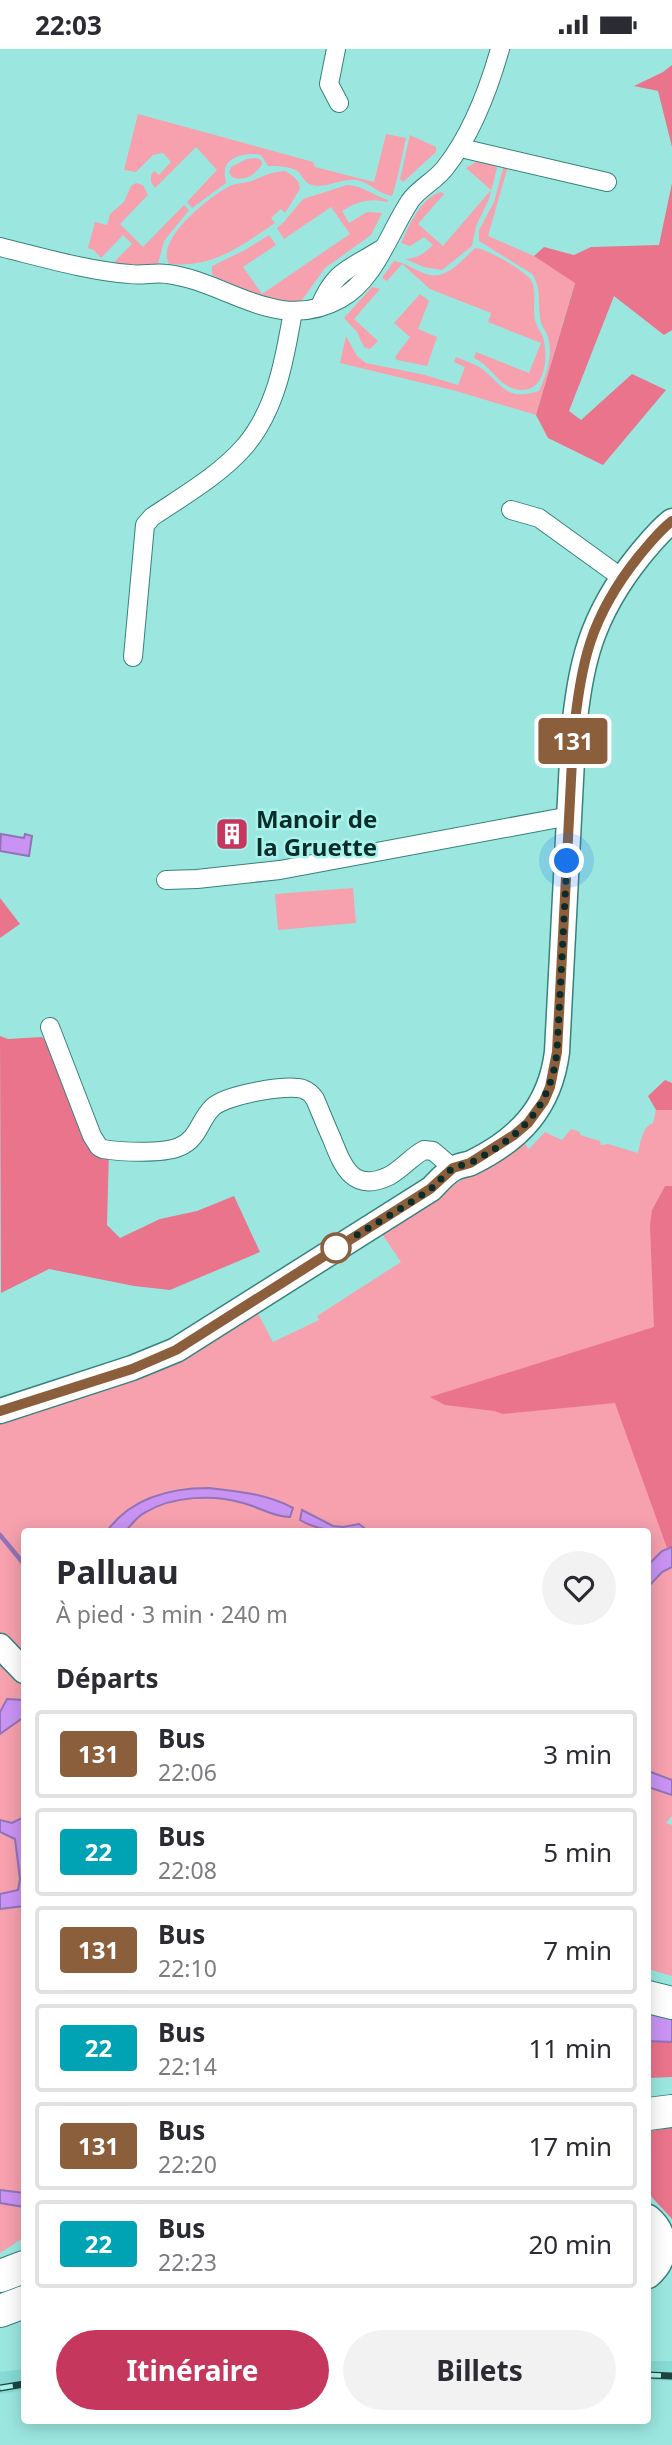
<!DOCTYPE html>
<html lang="fr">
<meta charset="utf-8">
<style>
body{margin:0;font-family:"Noto Sans",sans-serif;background:#f2f2f3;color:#2b2b33;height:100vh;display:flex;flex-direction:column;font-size:26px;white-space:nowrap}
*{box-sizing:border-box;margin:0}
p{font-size:23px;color:#7c7c81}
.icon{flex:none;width:38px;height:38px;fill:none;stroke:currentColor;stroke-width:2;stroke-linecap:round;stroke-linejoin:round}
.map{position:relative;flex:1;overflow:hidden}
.panel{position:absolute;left:21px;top:1479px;width:630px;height:896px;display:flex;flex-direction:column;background:#fff;border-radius:7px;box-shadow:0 4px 18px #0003}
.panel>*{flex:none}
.badge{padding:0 14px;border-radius:5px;font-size:24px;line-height:46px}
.you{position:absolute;width:35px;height:35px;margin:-18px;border:5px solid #fff;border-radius:50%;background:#1a73e8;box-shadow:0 0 0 10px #1a73e833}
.map>.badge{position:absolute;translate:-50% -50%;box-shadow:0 0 0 4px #fff}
h2{padding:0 35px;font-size:26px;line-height:63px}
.round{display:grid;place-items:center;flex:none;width:74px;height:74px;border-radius:37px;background:#f2f2f3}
.headline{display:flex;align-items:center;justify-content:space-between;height:119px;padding:0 35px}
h1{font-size:33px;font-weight:700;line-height:52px}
.primary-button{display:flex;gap:14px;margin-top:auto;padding:14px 35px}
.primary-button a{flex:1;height:80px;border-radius:42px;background:#c6375e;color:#fff;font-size:28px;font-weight:700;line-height:80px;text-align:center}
.primary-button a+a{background:#f2f2f3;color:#2b2b33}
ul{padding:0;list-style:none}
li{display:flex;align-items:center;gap:21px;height:88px;margin:0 14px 10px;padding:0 21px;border:4px solid #e1e1e2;border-radius:7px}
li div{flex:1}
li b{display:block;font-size:26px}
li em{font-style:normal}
li .badge{min-width:77px;font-weight:700;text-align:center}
.status{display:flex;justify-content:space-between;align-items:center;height:49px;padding:0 35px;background:#fff;direction:ltr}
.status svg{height:19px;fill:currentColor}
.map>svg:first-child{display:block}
</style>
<div class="status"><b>22:03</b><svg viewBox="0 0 49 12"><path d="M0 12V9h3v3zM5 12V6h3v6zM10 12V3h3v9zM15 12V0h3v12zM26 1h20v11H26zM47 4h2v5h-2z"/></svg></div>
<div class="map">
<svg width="672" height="2396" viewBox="0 0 672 2396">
<rect width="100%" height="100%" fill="#9be7e0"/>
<g fill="#86dbd4">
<polygon points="648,2312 672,2312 672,2332 648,2331"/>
<polygon points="24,2320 24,2341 0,2345 0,2323"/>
</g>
<g fill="#f7a0ae">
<path d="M 138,65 L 313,113 L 315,118 L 374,133 L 386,85 L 406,89 C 403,101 396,139 392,147 C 378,145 370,133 356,131 C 341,129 326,140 312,136 C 304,134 302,125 296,121 C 287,117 277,117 268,117 L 261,106 C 250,103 225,107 225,122 C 224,127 226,130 226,134 L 192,159 L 187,153 L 217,121 L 196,98 L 155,139 L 151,133 L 151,126 L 154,122 L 159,126 L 171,113 L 163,104 L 153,106 L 136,123 L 124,121 Z"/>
<polygon points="410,86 436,98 436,103 403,133 400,130"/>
<path d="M 256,109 L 261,111 L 262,115 C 256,126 243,133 232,128 L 229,123 L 231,118 L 247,110 Z"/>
<path d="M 481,110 L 487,111 L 497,119 L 489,150 L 476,177 L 472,197 L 442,221 L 424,218 L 405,210 C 418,209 424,205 433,196 L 424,188 L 410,197 L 401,194 C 409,177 420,149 441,143 L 444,145 L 418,175 L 443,197 L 491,141 L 466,119 Z"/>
<path d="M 504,116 L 508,117 L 488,187 L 534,207 L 575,233 L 536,366 L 456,342 L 340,314 L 346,287 L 357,307 L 366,314 L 425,326 L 458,336 L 465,318 L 454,313 L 456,308 C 465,312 479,316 486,323 C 506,341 509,351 539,342 C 547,325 553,307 548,288 C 546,281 540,276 540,268 C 538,253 541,237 532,225 L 479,192 L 479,181 L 494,153 Z"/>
<path d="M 285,122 C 292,126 300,131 300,140 L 285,164 L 281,160 L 271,169 L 275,174 C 240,198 213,219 169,215 C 155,190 211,146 232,136 C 239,134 247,134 254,131 C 265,126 272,123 285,122 Z"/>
<polygon points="136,134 143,136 148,146 120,175 143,198 184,156 189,161 164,192 158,215 137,217 116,215 115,212 132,195 123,186 101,209 94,201 88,199 95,173 107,176 110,165 124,153 131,137"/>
<path d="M 347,136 C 363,137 373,146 388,151 L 387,153 C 369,149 358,152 342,162 L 349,174 L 367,163 L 382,164 L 371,186 L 325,219 L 302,251 C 278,259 233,237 212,226 L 212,217 L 245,201 L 269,186 L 276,196 L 243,218 L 262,245 L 350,185 L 331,158 L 284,190 L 277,179 L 284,173 L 303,150 Z"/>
<path d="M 475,199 C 486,199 525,222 531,231 C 538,243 531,261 536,274 C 537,279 541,283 543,288 C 548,305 547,341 522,341 C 500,341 492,317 474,309 L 476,303 L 529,324 L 541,294 L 488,273 L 491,264 L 430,240 L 402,215 L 387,232 L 382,229 L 394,212 C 406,214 415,221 426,225 C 446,232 462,211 475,199 Z"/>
<polygon points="372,238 380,240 354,270 378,292 370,300 364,298 357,283 344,269"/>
<polygon points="420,245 429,252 418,280 437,288 427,317 397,311 395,308 410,288 394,274"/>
<polygon points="353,839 356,874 278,881 275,845"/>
<path d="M 656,1061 L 672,1061 L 672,1137 L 665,1137 L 652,1161 L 672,1272 L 672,1486 L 667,1499 L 671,1505 L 670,1519 L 672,1519 L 672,1767 L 666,1774 L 672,1776 L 672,1927 L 648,1920 L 648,1482 L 24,1482 L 24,2195 L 20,2191 L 0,2204 L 0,1367 L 254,1257 L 273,1293 L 319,1271 L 317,1267 L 401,1213 L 380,1182 L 523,1093 L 529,1100 L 545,1083 L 562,1091 L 571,1080 L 580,1083 L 580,1086 L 600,1092 L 601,1096 L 608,1095 L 638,1104 C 641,1093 642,1078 653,1074 Z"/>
</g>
<g fill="#ea748c">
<polygon points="672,16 672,98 658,42 634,37 663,23"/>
<polygon points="672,134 672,281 664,286 614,247 569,362 581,371 632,325 666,341 603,416 548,389 536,366 575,234 534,207 544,198 574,206 591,198 659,196"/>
<polygon points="0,849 20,875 0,889"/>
<polygon points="0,987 8,990 42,988 51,999 92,1087 109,1101 107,1176 120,1189 160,1170 197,1162 234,1147 260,1203 170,1241 134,1237 49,1220 1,1244"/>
<polygon points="665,1031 672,1034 672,1061 656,1061 648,1047"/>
<polygon points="665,1137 672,1137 672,1498 667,1499 615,1354 503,1365 494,1362 445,1356 430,1348 654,1278 650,1176 652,1161"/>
<polygon points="672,1961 672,2028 648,2029 648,1966"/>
<polygon points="672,2079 672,2170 648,2144 648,2082"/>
</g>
<g fill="#c993f4" stroke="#9074b7" stroke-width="2">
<polygon points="1,785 24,789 25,785 32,787 29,807 0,802"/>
<path d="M 209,1439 C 237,1442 267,1445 293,1459 L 290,1468 C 273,1468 259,1458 243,1454 C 213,1445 173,1447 146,1463 C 137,1467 132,1475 126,1482 L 107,1482 C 131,1449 169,1439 209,1439 Z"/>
<path d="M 302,1461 L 333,1477 L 343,1478 L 359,1475 L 368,1482 C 343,1482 322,1484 300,1471 Z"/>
<polygon points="672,1498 672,1518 662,1523 648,1538 648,1516 662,1502"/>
<polygon points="7,1650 24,1651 24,1668 0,1685 0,1663"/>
<polygon points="648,1722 672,1731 672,1746 648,1738"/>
<polygon points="24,1768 24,1857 0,1860 0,1845 18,1841 20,1830 15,1790 0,1783 0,1771 12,1774"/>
<polygon points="648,1961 672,1967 672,1993 648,1992"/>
<polygon points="0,2141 24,2144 24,2158 0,2154"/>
</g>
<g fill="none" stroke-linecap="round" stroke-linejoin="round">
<polyline stroke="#9074b7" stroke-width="4.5" points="0,1486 24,1515"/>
<defs>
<g id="street">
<polyline points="336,0 329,35 339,54"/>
<polyline points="461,99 607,133"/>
<path d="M 0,198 C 41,208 88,222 130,225 C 142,227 155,223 167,225 C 226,232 277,285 340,250 C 375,231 389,184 410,152 C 419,139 435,132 445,119 C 472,85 488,42 500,0"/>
<path d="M 320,257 C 335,221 350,220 380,201"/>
<polyline points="511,461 539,469 622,529"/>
<path d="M 133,608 L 145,476 L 152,468 C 183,447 220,426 245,397 C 277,359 285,308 293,262"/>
<polyline points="166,831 197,830 280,821 570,767"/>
<path d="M 50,978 L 92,1087 L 99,1098 L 103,1100 C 121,1103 162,1105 179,1098 C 199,1090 199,1071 213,1058 C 226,1046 286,1035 303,1040 C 308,1042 312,1045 315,1050 C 321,1064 326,1077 332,1090 C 343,1118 353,1144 389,1127 C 402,1120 411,1108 424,1101 L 433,1102 L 453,1119"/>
</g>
<g id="secondary">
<path d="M 0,1362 L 132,1319 L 176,1301 L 431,1140 C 438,1133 446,1123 455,1119 C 460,1116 466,1116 471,1114 C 520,1090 550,1058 557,1003 L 573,692 C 579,616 591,567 639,507 C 650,494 659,482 672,472"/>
<polyline points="0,1597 24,1622"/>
</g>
<path id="primary" d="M 648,2169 C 667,2185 667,2210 648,2226"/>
<g id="highway">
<polyline points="648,1948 672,1954"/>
<polyline points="648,2065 672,2062"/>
<polyline points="0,2227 24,2218"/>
<polyline points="0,2262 24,2253"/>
</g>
</defs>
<use href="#street" stroke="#36827d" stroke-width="20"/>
<use href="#secondary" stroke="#36827d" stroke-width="27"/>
<use href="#primary" stroke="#36827d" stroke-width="29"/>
<use href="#highway" stroke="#36827d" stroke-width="34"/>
<use href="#street" stroke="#fff" stroke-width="18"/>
<use href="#secondary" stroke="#fff" stroke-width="24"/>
<use href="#primary" stroke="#fff" stroke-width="26"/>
<use href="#highway" stroke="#fff" stroke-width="32"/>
<defs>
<g id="rail">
<polyline points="648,2326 672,2327"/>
<polyline points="0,2339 24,2335"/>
</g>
</defs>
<use href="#rail" stroke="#1e4441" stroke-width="7"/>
<use href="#rail" stroke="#a8f4ed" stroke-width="4.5" stroke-dasharray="13" stroke-linecap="butt"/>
</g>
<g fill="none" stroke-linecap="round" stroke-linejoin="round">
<defs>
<path id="line" d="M 0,1362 L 132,1320 L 176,1301 L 430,1140 L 453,1119 L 470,1114 L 514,1086 L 528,1074 L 544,1052 L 550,1038 L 557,1003 L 573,692 C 580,615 590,568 639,507 C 650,494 659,482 672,472"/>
</defs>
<use href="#line" stroke="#fff" stroke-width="16"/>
<use href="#line" stroke="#8b5e3c" stroke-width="10"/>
<path stroke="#0b2c29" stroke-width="7" stroke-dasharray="0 12.6" d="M 336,1199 C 366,1180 398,1162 428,1142 C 437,1136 443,1126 452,1120 C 458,1116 466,1116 472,1113 C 521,1087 550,1060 557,1003 L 567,812"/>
</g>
<defs>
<symbol id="building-square" viewBox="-11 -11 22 22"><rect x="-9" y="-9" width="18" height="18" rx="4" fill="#c6375e" stroke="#a8f4ed"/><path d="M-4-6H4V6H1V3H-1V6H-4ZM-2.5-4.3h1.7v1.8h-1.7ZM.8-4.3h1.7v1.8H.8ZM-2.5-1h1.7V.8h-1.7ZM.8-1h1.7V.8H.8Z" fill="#fff"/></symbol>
</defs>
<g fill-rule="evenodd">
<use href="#building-square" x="213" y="766" width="38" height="38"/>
</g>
<circle fill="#fff" stroke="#8b5e3c" stroke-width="3.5" cx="336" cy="1199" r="14"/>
<g text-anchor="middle" stroke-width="5" stroke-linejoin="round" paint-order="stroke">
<g font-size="24" font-weight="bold" fill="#0b2c29" stroke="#a8f4ed" text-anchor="start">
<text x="256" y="779">Manoir de<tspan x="256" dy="28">la Gruette</tspan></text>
</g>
</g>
</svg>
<div class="you" style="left:567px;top:812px"></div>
<b class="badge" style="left:573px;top:692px;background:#8b5e3c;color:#fff">131</b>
<section class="panel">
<div class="headline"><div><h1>Palluau</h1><p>À pied · 3 min · 240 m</p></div><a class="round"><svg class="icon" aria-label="heart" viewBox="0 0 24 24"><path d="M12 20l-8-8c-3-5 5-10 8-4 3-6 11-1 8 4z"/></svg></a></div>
<h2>Départs</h2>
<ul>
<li><span class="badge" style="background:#8b5e3c;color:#fff">131</span><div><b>Bus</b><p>22:06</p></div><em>3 min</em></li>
<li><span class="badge" style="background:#00a3b4;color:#fff">22</span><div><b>Bus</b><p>22:08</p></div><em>5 min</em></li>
<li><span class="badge" style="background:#8b5e3c;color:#fff">131</span><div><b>Bus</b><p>22:10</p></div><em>7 min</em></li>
<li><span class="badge" style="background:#00a3b4;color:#fff">22</span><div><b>Bus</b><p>22:14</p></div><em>11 min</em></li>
<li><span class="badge" style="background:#8b5e3c;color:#fff">131</span><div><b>Bus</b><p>22:20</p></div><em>17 min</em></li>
<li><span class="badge" style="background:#00a3b4;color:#fff">22</span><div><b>Bus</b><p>22:23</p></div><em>20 min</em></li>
</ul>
<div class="primary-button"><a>Itinéraire</a><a>Billets</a></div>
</section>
</div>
